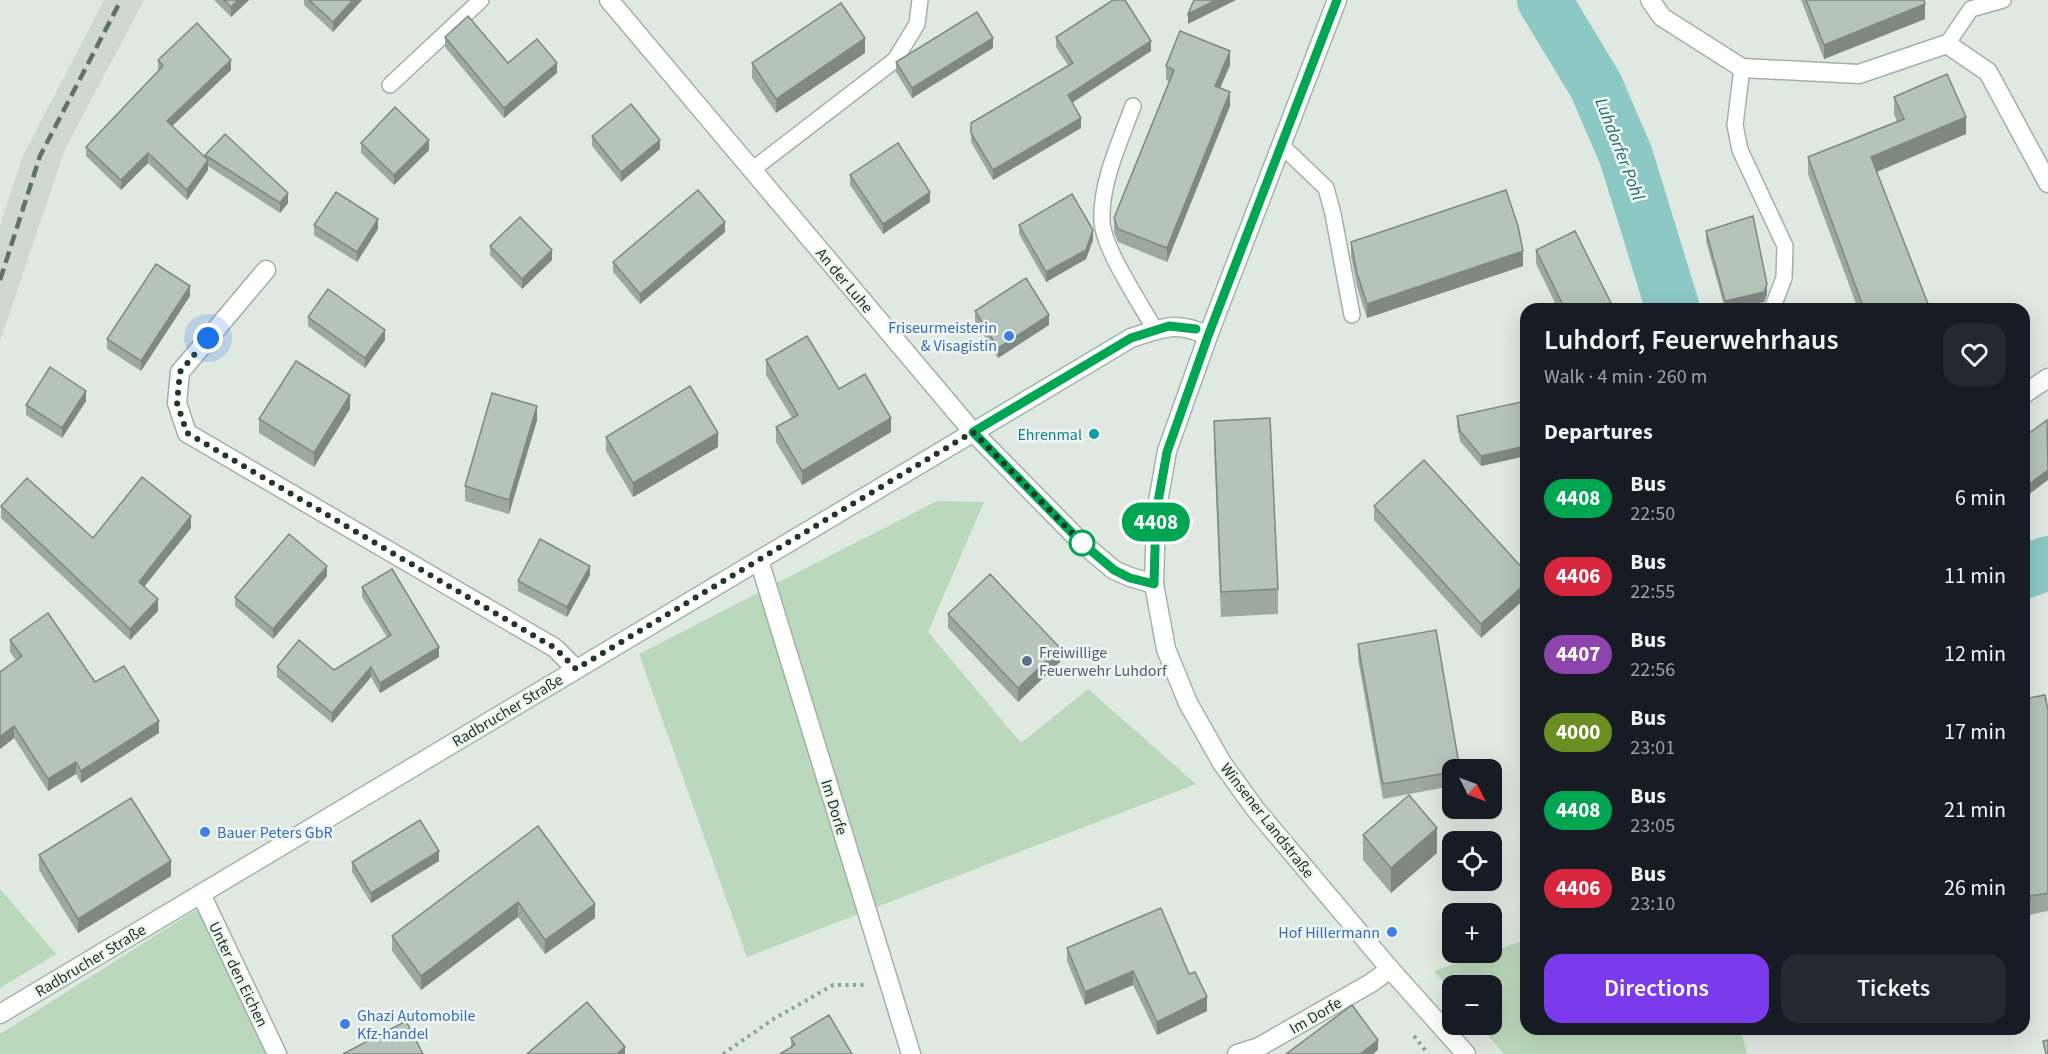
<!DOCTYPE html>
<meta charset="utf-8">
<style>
body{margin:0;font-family:"Source Sans 3",sans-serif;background:#242831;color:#f1f3f6;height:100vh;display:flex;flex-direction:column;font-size:22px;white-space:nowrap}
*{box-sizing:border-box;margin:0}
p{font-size:20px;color:#9ea1a6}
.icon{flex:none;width:33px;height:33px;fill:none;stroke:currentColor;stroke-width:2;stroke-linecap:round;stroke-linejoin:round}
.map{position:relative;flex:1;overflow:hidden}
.details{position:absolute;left:1520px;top:303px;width:510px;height:732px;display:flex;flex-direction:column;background:#171b24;border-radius:18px;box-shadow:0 6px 24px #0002}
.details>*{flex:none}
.badge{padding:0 12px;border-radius:20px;font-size:21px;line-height:39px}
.needle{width:39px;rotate:132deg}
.fabs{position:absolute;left:1442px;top:759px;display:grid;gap:12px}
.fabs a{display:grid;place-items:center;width:60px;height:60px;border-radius:12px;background:#171b24;box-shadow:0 6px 24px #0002;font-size:30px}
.you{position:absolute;width:30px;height:30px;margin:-15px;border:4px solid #fff;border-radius:50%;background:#1a73e8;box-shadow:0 0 0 9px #1a73e833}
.map>.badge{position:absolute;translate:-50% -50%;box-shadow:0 0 0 3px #fff}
h2{padding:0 24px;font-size:22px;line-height:54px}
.round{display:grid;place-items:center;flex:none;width:63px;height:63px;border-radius:18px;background:#242831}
.summary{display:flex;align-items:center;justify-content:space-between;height:102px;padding:0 24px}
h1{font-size:28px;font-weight:600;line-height:45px}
.button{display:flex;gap:12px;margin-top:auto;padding:12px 24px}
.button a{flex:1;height:69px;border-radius:18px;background:#7c3aed;color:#fff;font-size:24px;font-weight:600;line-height:69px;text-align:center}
.button a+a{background:#242831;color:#f1f3f6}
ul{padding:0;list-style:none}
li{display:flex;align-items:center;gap:18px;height:78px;padding:0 24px}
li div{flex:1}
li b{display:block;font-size:22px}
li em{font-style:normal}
li .badge{min-width:66px;font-weight:700;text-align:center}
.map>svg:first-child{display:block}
</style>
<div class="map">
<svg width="2048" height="1054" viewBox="0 0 2048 1054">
<rect width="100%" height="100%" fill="#dfe9e2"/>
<polygon fill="#ced8d1" points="104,0 144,0 65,149 0,341 0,226 22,158"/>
<g fill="#bad8bb">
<polygon points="937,501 984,502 928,632 1021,743 1088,689 1196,784 747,957 639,654"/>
<polygon points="0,889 56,954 0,988"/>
<polygon points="199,908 268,1054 0,1054 0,1034"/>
<polygon points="1525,940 1526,1029 1740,1029 1747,1054 1504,1054 1479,1025 1491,1024 1491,986 1452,986 1452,992 1434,971"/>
</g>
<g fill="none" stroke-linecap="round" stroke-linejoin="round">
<g stroke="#8cc9c4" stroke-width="54">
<polyline points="1544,0 1596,86 1626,156 1673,309"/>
<polyline points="2024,572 2048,563"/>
</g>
<defs>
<g id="lane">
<polyline points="1947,44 1971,9 2003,0"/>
<polyline points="1742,68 1735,125 1740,150 1785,246 1784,278 1772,309"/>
<polyline points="390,85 481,0"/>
<path d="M 1133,106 C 1120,142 1100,183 1102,222 C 1104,250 1141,304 1155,330"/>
<polyline points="1281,145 1326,188 1333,214 1352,315"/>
<polyline points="752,170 895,60 917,24 920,0"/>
</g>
<g id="street">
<polyline points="609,0 973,432 1082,543 1114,570 1130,577 1154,584"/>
<polyline points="1650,0 1662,17 1742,68 1859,74 1947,44 1988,72 2048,183"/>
<polyline points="266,270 180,372 177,403 187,433 555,648 576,669"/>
<polyline points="2024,394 2048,378"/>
<polyline points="759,560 911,1054"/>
<polyline points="201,894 277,1054"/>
<polyline points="1237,1054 1259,1047 1371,983 1390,969"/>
</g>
<g id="secondary">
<polyline points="1337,0 1208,336 1167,451 1156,513 1154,584 1166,649 1188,703 1222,763 1256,810 1390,969 1466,1054"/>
<path d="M 0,1014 L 1131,338 C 1162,328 1177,320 1208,336"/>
</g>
</defs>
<use href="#lane" stroke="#a3b0a8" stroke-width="18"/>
<use href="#street" stroke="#a3b0a8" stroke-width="21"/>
<use href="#secondary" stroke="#a2b6aa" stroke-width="21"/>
<g stroke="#83a994" stroke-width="4" stroke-dasharray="3 4.5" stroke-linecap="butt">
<polyline points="1414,1036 1428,1054"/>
<polyline points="723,1054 772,1020 833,985 864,985"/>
</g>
<use href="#lane" stroke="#fff" stroke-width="15"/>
<use href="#street" stroke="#fff" stroke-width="18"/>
<use href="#secondary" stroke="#fff" stroke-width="18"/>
<polyline stroke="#5c7367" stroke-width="4.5" stroke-dasharray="12 6" stroke-linecap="butt" points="0,280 40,156 121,0"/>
</g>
<g fill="#9ca8a1">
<polygon points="214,0 249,0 231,17"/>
<polygon points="304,0 362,0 333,32 304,5"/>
<polygon points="1801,0 1924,0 1925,19 1824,59"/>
<polygon points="445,37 508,63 557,73 504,118 445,47"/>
<polygon points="1056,37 1151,51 1072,103 1081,128 993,180 971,142 971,123 1068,65 1056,47"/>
<polygon points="993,48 912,98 896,72 896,62"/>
<polygon points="865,53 776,113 752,78 752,63"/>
<polygon points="158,60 231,70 172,126 205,158 205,155 288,203 280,213 208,166 208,170 187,200 148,163 121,190 86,156 86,147 159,70 158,70"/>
<polygon points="1230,65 1220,88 1230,106 1167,262 1118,242 1114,232 1114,218 1169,81 1166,80 1166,66"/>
<polygon points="1894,97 1966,134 1877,172 1930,309 1858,309 1808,174 1808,157 1897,122 1894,114"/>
<polygon points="592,136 660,149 621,182 592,146"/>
<polygon points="361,143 429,150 394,185 361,153"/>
<polygon points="850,175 930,202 883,234 850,185"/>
<polygon points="314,225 378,229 357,262 314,235"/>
<polygon points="1019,225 1093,240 1086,259 1046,282 1019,234"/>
<polygon points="1706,231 1767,294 1764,302 1734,309 1725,309 1706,241"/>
<polygon points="725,232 640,304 613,272 613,262"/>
<polygon points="1351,242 1523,266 1367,318 1357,287 1351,256"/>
<polygon points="490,246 552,260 522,289 490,255"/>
<polygon points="1536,250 1614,309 1558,309 1536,264"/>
<polygon points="190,296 141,371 107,349 107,339"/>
<polygon points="975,311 1049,325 998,358 975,321"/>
<polygon points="308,317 385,340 365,368 308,326"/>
<polygon points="766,360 839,389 891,432 802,485 776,442 776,427 792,418 766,375"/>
<polygon points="86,401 62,438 26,415 26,405"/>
<polygon points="1526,401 1526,456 1481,466 1460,441 1457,426 1457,416"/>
<polygon points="350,409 314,467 259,433 259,419"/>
<polygon points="537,420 509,514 465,501 465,486"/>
<polygon points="1214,421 1278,589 1278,614 1221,617 1214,446"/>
<polygon points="606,437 718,447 633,497 606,451"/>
<polygon points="1,506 93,538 191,528 144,587 158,611 130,640 1,518"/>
<polygon points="1374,506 1526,572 1481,638 1374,520"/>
<polygon points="590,575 567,617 518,591 518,581"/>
<polygon points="327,576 273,639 235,606 235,597"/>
<polygon points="362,587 439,657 380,693 371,677 332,723 277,677 277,667 334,670 387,637 362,597"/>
<polygon points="948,614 1060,662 1018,702 948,628"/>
<polygon points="10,640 95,682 159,733 81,783 76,774 48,791 14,738 0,749 16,660 10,652"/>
<polygon points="1358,644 1452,770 1452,786 1383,799 1358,659"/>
<polygon points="2024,699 2048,710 2048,911 2024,916"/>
<polygon points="538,826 595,918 545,954 518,917 421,990 392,951 392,936"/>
<polygon points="1363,835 1437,853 1391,893 1363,860"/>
<polygon points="39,855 171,876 78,933 39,870"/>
<polygon points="439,861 371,903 352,872 352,862"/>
<polygon points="1067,948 1189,974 1207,1011 1157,1035 1133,985 1085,1005 1067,961"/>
<polygon points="791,1038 852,1054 791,1047"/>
</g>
<g fill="#7f8883">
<polygon points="238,0 249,0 231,17 231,7"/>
<polygon points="353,0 362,0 333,32 333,22"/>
<polygon points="1216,0 1236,0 1188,24 1188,14"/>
<polygon points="1925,4 1925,19 1824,59 1824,45"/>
<polygon points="865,38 865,53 776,113 776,99"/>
<polygon points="993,38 993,48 912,98 912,88"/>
<polygon points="1151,41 1151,51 1068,105 1068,95"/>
<polygon points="1230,51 1230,65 1215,100 1215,86"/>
<polygon points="231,60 231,70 167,131 167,121"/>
<polygon points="557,63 557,73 504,118 504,108"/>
<polygon points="1230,92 1230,106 1167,262 1167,248"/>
<polygon points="1966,117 1966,134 1871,174 1871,157"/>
<polygon points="1081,118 1081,128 993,180 993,170"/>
<polygon points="429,140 429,150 394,185 394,175"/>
<polygon points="660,140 660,149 621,182 621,172"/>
<polygon points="148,153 148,163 121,190 121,180"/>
<polygon points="208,160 208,170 187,200 187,190"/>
<polygon points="930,192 930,202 883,234 883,224"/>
<polygon points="288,193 288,203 280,213 280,203"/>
<polygon points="378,219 378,229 357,262 357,252"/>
<polygon points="725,222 725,232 640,304 640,294"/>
<polygon points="1093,230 1093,240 1086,259 1046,282 1046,272"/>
<polygon points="552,250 552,260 522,289 522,279"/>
<polygon points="1523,251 1523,266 1367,318 1367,304"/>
<polygon points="1767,284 1767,294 1764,302 1734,309 1725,309 1725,301"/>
<polygon points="190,286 190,296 141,371 141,361"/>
<polygon points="1049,315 1049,325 998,358 998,348"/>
<polygon points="385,330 385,340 365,368 365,358"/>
<polygon points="86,391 86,401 62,438 62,428"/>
<polygon points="350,395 350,409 314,467 314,453"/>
<polygon points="537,406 537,420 509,514 509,500"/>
<polygon points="891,418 891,432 802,485 802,471"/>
<polygon points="718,433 718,447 633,497 633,483"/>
<polygon points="1526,446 1526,456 1481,466 1481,456"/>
<polygon points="2048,470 2048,480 2024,498 2024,488"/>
<polygon points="191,516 191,528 139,593 139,582"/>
<polygon points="327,566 327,576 273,639 273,629"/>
<polygon points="590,566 590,575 567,617 567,607"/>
<polygon points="1526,583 1526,598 1481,638 1481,624"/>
<polygon points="158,599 158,611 130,640 130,629"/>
<polygon points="439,647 439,657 380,693 380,683"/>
<polygon points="1060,648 1060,662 1018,702 1018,688"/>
<polygon points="371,667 371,677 332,723 332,713"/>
<polygon points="159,721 159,733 81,783 81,771"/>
<polygon points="14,726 14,738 0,749 0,737"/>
<polygon points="76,762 76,774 48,791 48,779"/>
<polygon points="1437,828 1437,853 1391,893 1391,868"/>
<polygon points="439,851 439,861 371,903 371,893"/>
<polygon points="171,861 171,876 78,933 78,919"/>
<polygon points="518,902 518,917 421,990 421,976"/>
<polygon points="595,904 595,918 545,954 545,940"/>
<polygon points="1133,971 1133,985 1085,1005 1085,992"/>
<polygon points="1207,997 1207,1011 1157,1035 1157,1022"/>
<polygon points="1378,1040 1378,1050 1373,1054 1360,1054"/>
<polygon points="625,1047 625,1054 617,1054"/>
</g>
<g fill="#b5c3bb" stroke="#7f8883" stroke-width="1.5">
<polygon points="224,0 238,0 231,7"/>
<polygon points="309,0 353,0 333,22"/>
<polygon points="1113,0 1125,0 1151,41 1068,95 1081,118 993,170 971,133 971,123 1073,63 1056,37"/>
<polygon points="1194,0 1216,0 1188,14"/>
<polygon points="1806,0 1924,0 1925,4 1824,45"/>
<polygon points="841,3 865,38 776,99 752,63"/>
<polygon points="977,12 993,38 912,88 896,62"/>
<polygon points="468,16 508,63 537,39 557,63 504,108 445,37"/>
<polygon points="197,23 231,60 167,121 208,160 187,190 148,153 121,180 86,147 163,66 158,60"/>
<polygon points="1180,31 1230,51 1215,86 1230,92 1167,248 1118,229 1114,218 1174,70 1166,66"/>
<polygon points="1947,74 1966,117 1871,157 1930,309 1864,309 1808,157 1904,119 1894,97"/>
<polygon points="631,104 660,140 621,172 592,136"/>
<polygon points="395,107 429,140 394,175 361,143"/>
<polygon points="225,134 288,193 280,203 205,155"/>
<polygon points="898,143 930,192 883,224 850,175"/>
<polygon points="698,190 725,222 640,294 613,262"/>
<polygon points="1506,190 1518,226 1523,251 1367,304 1357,273 1351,242"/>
<polygon points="336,192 378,219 357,252 314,225"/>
<polygon points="1072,194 1093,230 1086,250 1046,272 1019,225"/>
<polygon points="1753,216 1767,284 1764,292 1725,301 1706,231"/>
<polygon points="520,217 552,250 522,279 490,246"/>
<polygon points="1575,231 1614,309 1565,309 1536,250"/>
<polygon points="156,264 190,286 141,361 107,339"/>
<polygon points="1026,278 1049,315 998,348 975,311"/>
<polygon points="328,289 385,330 365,358 308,317"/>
<polygon points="807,336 839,389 865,374 891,418 802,471 776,427 798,415 766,360"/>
<polygon points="296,361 350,395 314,453 259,419"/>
<polygon points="50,367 86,391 62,428 26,405"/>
<polygon points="690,386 718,433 633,483 606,437"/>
<polygon points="492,393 537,406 509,500 465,486"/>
<polygon points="1526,401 1526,446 1481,456 1460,431 1457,416"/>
<polygon points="1270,418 1278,589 1221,592 1214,421"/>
<polygon points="2047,420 2048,470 2024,488 2024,437"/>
<polygon points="1424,460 1526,572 1526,583 1481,624 1374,506"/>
<polygon points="142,477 191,516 139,582 158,599 130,629 1,506 27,478 93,538"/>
<polygon points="289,534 327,566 273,629 235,597"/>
<polygon points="540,539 590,566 567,607 518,581"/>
<polygon points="392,569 439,647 380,683 371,667 332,713 277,667 299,640 334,670 391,635 362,587"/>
<polygon points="990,574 1060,648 1018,688 948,614"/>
<polygon points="48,613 95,682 124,666 159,721 81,771 76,762 48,779 14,726 0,737 0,672 22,656 10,640"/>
<polygon points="1436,630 1460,770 1452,770 1452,772 1383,784 1358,644"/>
<polygon points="2045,695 2048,710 2048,893 2024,897 2024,699"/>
<polygon points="1409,795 1437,828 1391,868 1363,835"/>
<polygon points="131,798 171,861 78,919 39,855"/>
<polygon points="420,820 439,851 371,893 352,862"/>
<polygon points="538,826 595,904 545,940 518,902 421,976 392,936"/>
<polygon points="1161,908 1189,974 1195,972 1207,997 1157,1022 1133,971 1085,992 1067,948"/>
<polygon points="587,1002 625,1047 617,1054 527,1054"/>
<polygon points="1352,1005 1378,1040 1360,1054 1286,1054"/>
<polygon points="829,1015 852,1054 780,1054 795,1045 791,1038"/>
<polygon points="406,1021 423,1054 343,1054"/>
<polygon points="2048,1040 2048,1054 2046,1054 2043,1041"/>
</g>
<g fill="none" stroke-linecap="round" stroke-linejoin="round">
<defs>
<polyline id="line" points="1196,329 1169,326 1131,338 973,432 1082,543 1114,570 1130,578 1154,584 1156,513 1167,452 1208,336 1337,0"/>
</defs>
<use href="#line" stroke="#fff" stroke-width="14"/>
<use href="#line" stroke="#00a651" stroke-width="9"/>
<polyline stroke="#22372c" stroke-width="6" stroke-dasharray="0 10.8" points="208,338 180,372 177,403 187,433 555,648 576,669 973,432 1082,543"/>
</g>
<g fill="#3f7fe0" stroke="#eff6f1" stroke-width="2">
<circle cx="1009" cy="336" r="6"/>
<circle cx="205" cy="832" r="6"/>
<circle cx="1392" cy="932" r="6"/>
<circle cx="345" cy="1024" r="6"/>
</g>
<circle fill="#0f9aa8" stroke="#eff6f1" stroke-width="2" cx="1094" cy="434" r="6"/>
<circle fill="#fff" stroke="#00a651" stroke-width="3" cx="1082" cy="543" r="12"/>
<circle fill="#5c6f8a" stroke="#eff6f1" stroke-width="2" cx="1027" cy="661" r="6"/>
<g text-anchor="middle" stroke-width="5" stroke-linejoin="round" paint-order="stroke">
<g font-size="16" fill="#22372c" stroke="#eff6f1">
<text transform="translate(845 280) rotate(50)" y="6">An der Luhe</text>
<text transform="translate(507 710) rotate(-31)" y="6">Radbrucher Straße</text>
<text transform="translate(835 807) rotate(73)" y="6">Im Dorfe</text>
<text transform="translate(1268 820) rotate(52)" y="6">Winsener Landstraße</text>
<text transform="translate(90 960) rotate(-31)" y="6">Radbrucher Straße</text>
<text transform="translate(239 974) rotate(64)" y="6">Unter den Eichen</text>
<text transform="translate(1315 1015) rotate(-30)" y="6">Im Dorfe</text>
</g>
<g font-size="16" fill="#366cbe" stroke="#eff6f1" text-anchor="end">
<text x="997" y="333">Friseurmeisterin<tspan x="997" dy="18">&amp; Visagistin</tspan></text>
<text x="217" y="838" text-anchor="start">Bauer Peters GbR</text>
<text x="1380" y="938">Hof Hillermann</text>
<text x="357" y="1021" text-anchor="start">Ghazi Automobile<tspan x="357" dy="18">Kfz-handel</tspan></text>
</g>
<g font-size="16" fill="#0d838f" stroke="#eff6f1" text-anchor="end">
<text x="1082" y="440">Ehrenmal</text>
</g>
<g font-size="16" fill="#4e5e75" stroke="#eff6f1" text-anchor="start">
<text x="1039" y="658">Freiwillige<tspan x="1039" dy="18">Feuerwehr Luhdorf</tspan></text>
</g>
<g font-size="18" font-style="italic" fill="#236c67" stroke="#eff6f1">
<text transform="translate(1620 149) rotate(69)" y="6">Luhdorfer Pohl</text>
</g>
</g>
</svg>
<div class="fabs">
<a><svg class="needle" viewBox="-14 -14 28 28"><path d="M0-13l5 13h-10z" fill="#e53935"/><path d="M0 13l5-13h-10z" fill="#9ea1a6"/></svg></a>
<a><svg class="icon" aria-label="locate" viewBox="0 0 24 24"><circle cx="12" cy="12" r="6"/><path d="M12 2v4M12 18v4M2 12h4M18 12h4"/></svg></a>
<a>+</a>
<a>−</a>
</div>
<div class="you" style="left:208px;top:338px"></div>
<b class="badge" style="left:1156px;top:522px;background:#00a651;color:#fff">4408</b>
<section class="details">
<div class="summary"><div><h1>Luhdorf, Feuerwehrhaus</h1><p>Walk · 4 min · 260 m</p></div><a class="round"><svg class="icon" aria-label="heart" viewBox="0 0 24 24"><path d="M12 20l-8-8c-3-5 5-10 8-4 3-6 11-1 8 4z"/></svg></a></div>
<h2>Departures</h2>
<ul>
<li><span class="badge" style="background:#00a651;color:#fff">4408</span><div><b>Bus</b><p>22:50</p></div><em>6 min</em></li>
<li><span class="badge" style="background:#d7263d;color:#fff">4406</span><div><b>Bus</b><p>22:55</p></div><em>11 min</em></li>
<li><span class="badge" style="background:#8e44ad;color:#fff">4407</span><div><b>Bus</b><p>22:56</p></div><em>12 min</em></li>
<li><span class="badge" style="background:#6b8e23;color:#fff">4000</span><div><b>Bus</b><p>23:01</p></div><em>17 min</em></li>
<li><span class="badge" style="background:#00a651;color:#fff">4408</span><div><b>Bus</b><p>23:05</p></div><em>21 min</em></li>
<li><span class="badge" style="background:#d7263d;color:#fff">4406</span><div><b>Bus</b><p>23:10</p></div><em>26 min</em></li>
</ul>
<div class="button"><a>Directions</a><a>Tickets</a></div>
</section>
</div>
